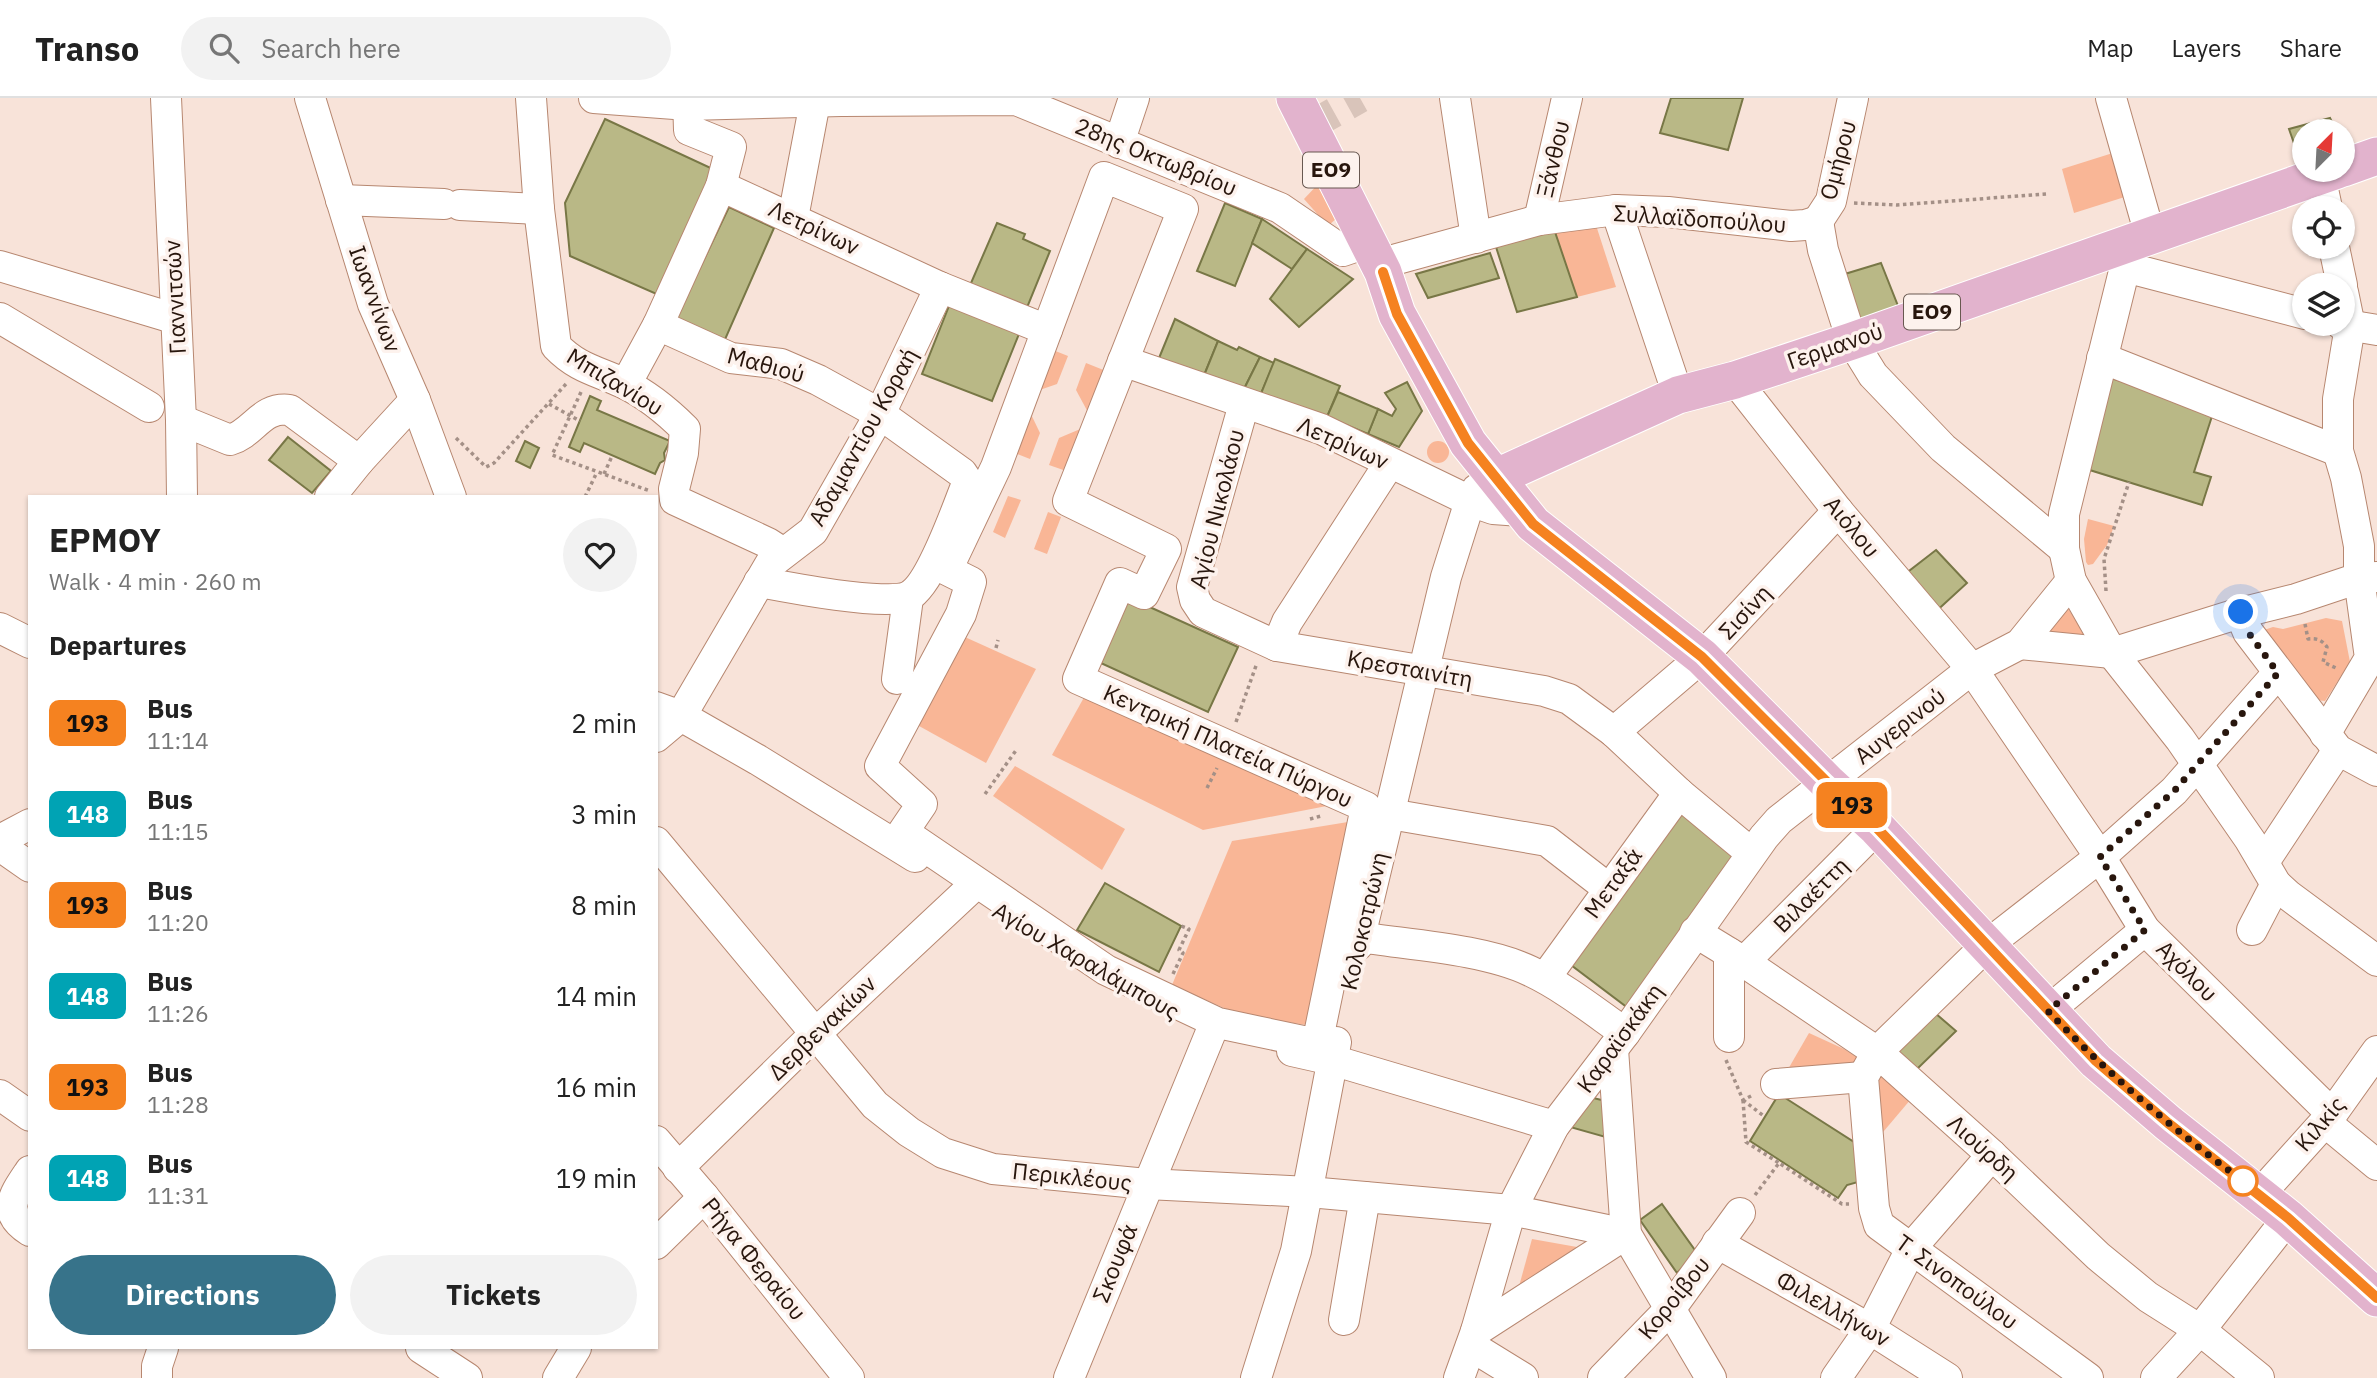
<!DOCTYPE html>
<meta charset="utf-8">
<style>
body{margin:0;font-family:"IBM Plex Sans",sans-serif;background:#f2f2f2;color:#222;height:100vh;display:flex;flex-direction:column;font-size:26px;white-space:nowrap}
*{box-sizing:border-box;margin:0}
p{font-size:23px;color:#767676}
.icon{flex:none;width:38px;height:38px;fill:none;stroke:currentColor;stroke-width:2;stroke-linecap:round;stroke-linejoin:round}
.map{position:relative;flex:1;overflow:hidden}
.side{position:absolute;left:28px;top:397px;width:630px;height:854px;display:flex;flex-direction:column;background:#fff;border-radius:0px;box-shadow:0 2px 5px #0004}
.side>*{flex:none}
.badge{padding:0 14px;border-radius:10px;font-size:24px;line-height:46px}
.needle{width:46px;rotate:24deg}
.tools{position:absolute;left:2292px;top:21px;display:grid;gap:14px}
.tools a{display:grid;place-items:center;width:63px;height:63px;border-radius:50%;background:#fff;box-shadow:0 2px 5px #0004;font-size:35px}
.you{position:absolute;width:35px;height:35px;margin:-18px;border:5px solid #fff;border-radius:50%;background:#1a73e8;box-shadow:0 0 0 10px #1a73e833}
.map>.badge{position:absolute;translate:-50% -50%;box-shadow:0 0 0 4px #fff}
h2{padding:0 21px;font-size:26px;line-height:63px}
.round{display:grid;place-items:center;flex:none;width:74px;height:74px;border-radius:37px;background:#f2f2f2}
.head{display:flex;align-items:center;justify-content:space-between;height:119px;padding:0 21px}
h1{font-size:33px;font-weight:700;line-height:52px}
.action{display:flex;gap:14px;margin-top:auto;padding:14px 21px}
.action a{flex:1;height:80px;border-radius:42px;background:#37738a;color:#fff;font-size:28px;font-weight:700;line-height:80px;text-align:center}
.action a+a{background:#f2f2f2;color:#222}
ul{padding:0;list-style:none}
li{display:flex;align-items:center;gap:21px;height:91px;padding:0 21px}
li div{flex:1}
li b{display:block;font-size:26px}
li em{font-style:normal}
li .badge{min-width:77px;font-weight:700;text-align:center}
header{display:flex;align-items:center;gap:42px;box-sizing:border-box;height:98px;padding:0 35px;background:#fff;border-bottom:2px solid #e0e0e0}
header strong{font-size:33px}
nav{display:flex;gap:38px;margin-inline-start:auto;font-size:24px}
.search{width:490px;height:63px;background:#f2f2f2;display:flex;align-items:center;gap:18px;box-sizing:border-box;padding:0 24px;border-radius:38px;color:#767676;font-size:26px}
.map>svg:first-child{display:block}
</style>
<header>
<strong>Transo</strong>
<div class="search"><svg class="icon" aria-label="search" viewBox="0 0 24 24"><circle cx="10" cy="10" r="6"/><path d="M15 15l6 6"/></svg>Search here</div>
<nav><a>Map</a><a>Layers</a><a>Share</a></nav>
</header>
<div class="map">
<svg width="2377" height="1280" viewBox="0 0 2377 1280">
<rect width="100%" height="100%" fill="#f8e3d9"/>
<g fill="#f9b696">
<polygon points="2116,54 2131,97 2074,115 2062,71"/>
<polygon points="1321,83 1338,119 1328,128 1304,101"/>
<polygon points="1594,121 1616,189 1577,199 1554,131"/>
<polygon points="1048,250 1068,258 1057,286 1031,295"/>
<polygon points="1086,265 1106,273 1090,318 1076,292"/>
<polygon points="1027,308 1040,335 1030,361 1010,353"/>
<polygon points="1085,329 1069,374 1049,367 1059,340"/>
<circle cx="1438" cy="354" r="11"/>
<polygon points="1008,398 1021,402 1005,440 993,434"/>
<polygon points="1048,414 1061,419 1047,456 1034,451"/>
<polygon points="2088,421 2114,428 2107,447 2093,466 2088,467 2086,464 2084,441"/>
<polygon points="2068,510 2086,539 2049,534"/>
<polygon points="2326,520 2342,523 2350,564 2325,603 2316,602 2261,533 2273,529 2283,531"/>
<polygon points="956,535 1036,571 986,665 910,623"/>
<polygon points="1092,585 1337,706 1203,732 1052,657"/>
<polygon points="1015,668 1125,731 1102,772 993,698"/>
<polygon points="1354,723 1320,929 1240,917 1172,887 1232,743"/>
<polygon points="1809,935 1844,951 1864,964 1787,973"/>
<polygon points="1876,973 1911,1001 1878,1040"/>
<polygon points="1532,1141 1577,1149 1518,1192"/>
</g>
<g fill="#b9b886" stroke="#787746" stroke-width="2">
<polygon points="1671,0 1743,0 1728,52 1660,35"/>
<polygon points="2330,20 2336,33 2305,33 2304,74 2289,31"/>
<polygon points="605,21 715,72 661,198 570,158 565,105"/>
<polygon points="1225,105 1262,121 1235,188 1197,173"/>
<polygon points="729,109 774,130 723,246 674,224"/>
<polygon points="1262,121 1307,151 1292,171 1252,145"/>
<polygon points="997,125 1025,136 1023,141 1050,153 1024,217 968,192"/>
<polygon points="1554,131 1577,199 1517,214 1496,149"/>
<polygon points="1307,151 1353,181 1299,229 1270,201"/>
<polygon points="1490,155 1499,180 1428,200 1416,176"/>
<polygon points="1881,165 1900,213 1854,230 1835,179"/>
<polygon points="951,203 1021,231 992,303 922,276"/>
<polygon points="1175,221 1218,243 1203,280 1157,265"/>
<polygon points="1218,243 1237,252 1239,249 1260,259 1243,293 1203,280"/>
<polygon points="1260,259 1274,265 1260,298 1243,293"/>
<polygon points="1275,261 1340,288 1327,319 1260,298"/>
<polygon points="2108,279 2214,312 2194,374 2211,379 2202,407 2080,369"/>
<polygon points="1407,284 1422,313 1399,349 1368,336 1378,311 1392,318 1396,311 1385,295"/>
<polygon points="1338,294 1378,311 1368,336 1327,319"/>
<polygon points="590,298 601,303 597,312 670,343 664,355 665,362 660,365 655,376 584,345 580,354 569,349"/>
<polygon points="288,339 331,373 312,395 269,362"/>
<polygon points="525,343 539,350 530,370 516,363"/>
<polygon points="1936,452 1967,485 1932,517 1900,480"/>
<polygon points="1121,496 1238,549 1208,614 1092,561"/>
<polygon points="1680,711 1738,756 1628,910 1567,864"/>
<polygon points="1105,785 1181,828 1159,874 1077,832"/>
<polygon points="1935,915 1956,933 1914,974 1893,956"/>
<polygon points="1779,996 1868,1053 1858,1084 1847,1087 1838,1100 1750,1043"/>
<polygon points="1589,999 1606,1003 1609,1040 1570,1029"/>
<polygon points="1662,1106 1697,1155 1677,1175 1640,1122"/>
</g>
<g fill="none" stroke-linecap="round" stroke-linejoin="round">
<polyline stroke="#d9c4ba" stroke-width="30" stroke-dasharray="30 15" stroke-linecap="butt" points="1308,29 1360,0"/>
<defs>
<g id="minor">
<polyline points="166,0 181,322 182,399"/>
<polyline points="310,0 373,206 415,302 451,399"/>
<path d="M 531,0 L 539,111 L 556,248 C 577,270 597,273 623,285 C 646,296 667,313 685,331 L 683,355 L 674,391 L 675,402 L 768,445 L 782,454"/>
<polyline points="594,0 688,7 841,3 1016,2 1280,110 1343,153 1369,144"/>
<polyline points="688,0 689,32 731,49 721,88"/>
<polyline points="1455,0 1476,140"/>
<polyline points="2111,0 2150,137"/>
<polyline points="1119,45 1134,0"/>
<polyline points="2320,77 2327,110"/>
<polygon points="1104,79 1183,111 1068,403 1166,451 1144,496 1120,485 1078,581 1366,709 1317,946 1218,925 1106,872 903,734 922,706 880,668 961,516 971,484 947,472 996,369"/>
<polyline points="341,102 444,106"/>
<polyline points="460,107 539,111"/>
<polyline points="1616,112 1678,297"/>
<polyline points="793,120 815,4"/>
<polyline points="1539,122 1567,0"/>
<polyline points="1818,123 1823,152 1852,243 1873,277 1943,350 2064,451"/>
<polyline points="1818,123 1831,103 1853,0"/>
<polyline points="2124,145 2125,169 2064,416 2064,451 2071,483 2112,555 2180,641 2250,742 2276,786 2288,797 2377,863"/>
<polyline points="2334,149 2342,187"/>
<polyline points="1379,166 1539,122 1616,112 1668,114 1791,128 1805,127 1818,123"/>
<polyline points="0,168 176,221"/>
<polyline points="2125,169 2305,216"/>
<polyline points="0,220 149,309"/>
<polyline points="2341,226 2377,232"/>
<polyline points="658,227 721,88 940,189 1047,232"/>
<polyline points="2102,260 2338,353"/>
<polyline points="1123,263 1321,331 1470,403 1493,411 1521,413"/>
<polyline points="1735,282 1838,413 1972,571 2100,759 2145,832 2332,1016"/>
<path d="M 626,286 L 658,227 L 731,260 L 781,266 L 818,282 L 880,316 L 962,375 L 966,381 L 966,388 C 956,413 931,486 909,498 C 889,509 785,489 759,484"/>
<polyline points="1244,306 1192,489 1195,502 1203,514 1277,548 1544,593 1569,601 1614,634 1679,695 1750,754"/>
<path d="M 181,322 L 230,342 C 254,335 261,308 290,312 L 359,363"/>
<polyline points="330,399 359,363 415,302"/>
<polyline points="2240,515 2248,534 2338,652 2377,673"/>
<polyline points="0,530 30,545"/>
<polyline points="2020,546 2112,555 2240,515 2296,501 2359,480 2377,479"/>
<polyline points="1277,548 1287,524 1389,366"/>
<polyline points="897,581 908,500"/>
<polyline points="656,609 681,618 758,662 915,759"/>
<polyline points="1614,634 1702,559 1838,413"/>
<polyline points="2325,636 2370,560 2359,480 2359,448 2346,380 2338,353 2338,301 2350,228 2343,194"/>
<polyline points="656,639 681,618 770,466 813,433 880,316 940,189"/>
<polyline points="1390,716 1547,743 1609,791"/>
<polyline points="0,742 30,726"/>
<polyline points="656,744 875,1007 909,1034 943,1055 993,1071 1147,1086 1309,1094 1511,1112 1626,1136"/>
<polyline points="0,748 30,769"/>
<polyline points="2264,764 2338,652"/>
<polyline points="2252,832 2276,786"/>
<polyline points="1695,834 1744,864 1877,954 1992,1057 2098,1158 2148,1199 2200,1232 2259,1280"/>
<path d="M 1359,839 C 1410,847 1484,851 1530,873 C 1564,889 1595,914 1625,935"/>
<polyline points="1358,847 1446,479 1470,403 1477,391 1497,379"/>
<polyline points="1744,864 1877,730"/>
<polyline points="1548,876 1679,695"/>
<polyline points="2048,913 2145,832"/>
<polyline points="1729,939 1729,855"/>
<polyline points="1613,951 1626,1136 1711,1280"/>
<polyline points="1292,953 1332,962 1554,1028"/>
<polyline points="1776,986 1863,979"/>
<polyline points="0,997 30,1018"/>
<polyline points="2325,1024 2377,1067"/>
<polyline points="656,1043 704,1099 849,1280"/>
<polyline points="678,1070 815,936 968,793"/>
<path d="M 30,1073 C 14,1097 0,1114 30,1133"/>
<polyline points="2260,1096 2332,1016 2377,953"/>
<polyline points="1717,1145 1870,1231 1947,1280"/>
<polyline points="656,1146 704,1099"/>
<polyline points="1344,1222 1365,1099"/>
<polyline points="1476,1233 1626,1136"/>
<polyline points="1471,1248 1523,1280"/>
<polyline points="421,1250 467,1280"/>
<polyline points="157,1280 157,1268 163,1250"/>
<polyline points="558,1280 576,1250"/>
<polyline points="1069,1280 1211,934"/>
<polyline points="1256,1280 1296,1153 1336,944"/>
<polyline points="1459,1280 1476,1233 1511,1112 1554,1028 1625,935 1764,739 1779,722 1972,571 2020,546 2071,483"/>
<polyline points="1603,1280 1671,1210 1740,1115"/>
<polyline points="1836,1280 1870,1231 1912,1149 1992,1057"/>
<polyline points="2088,1280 1879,1127 1874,1110 1863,979 1877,954 1987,847 2100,759 2174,693 2278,575"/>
<polyline points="2156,1280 2200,1232 2288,1120"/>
</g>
<g id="major">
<polyline points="1295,0 1383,174 1397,216 1468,345 1533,426 1702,559 1827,684 1877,730 2096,963 2168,1025 2288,1120 2377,1200"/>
<polyline points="2343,70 2377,58"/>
<polyline points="1497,379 1678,297 1735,282 1852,243 2337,72"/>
</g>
</defs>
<use href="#minor" stroke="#b78770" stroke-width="32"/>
<use href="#major" stroke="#fff" stroke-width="39"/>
<g stroke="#a49087" stroke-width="3.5" stroke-dasharray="3.5 3.5" stroke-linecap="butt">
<polyline points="1854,105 1897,107 2046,96"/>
<polyline points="581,294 552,357 650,393"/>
<polyline points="549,306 580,323"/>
<polyline points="456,340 486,369 494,365 566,286"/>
<polyline points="604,376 612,358"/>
<polyline points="585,399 597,374"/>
<polyline points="2106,493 2104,461 2129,384"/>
<path d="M 2305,526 L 2308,541 C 2317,540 2322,542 2327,549 L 2323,564 L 2336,570"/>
<polyline points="996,550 998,542"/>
<polyline points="1236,624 1257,565"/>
<polyline points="1207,690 1217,670"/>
<polyline points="985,696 1017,651"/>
<polyline points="1310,721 1321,718"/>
<polyline points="1173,876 1183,855 1179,852 1189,831 1181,828"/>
<polyline points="1726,962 1743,1002 1753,997"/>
<polyline points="1743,1002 1746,1044 1779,1065"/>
<polyline points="1743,1002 1765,1019"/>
<polyline points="1755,1097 1779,1065 1842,1106 1849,1106"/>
</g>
<use href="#minor" stroke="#fff" stroke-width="30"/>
<use href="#major" stroke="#e2b3cd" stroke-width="37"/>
</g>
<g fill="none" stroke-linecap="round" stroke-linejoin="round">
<defs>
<polyline id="line" points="1383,174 1397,216 1468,345 1533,426 1702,559 1827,684 1877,730 2096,963 2168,1025 2288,1120 2377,1200"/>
</defs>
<use href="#line" stroke="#fff" stroke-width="16"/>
<use href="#line" stroke="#f58220" stroke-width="10"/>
<path stroke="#28160d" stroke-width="7" stroke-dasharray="0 12.6" d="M 2241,514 L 2248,534 L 2278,575 L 2174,693 L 2100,759 L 2145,832 L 2048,913 C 2108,976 2174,1032 2243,1083"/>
</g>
<circle fill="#fff" stroke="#f58220" stroke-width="3.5" cx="2243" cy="1083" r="14"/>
<g text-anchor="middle" stroke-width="7" stroke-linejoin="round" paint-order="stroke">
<g fill="#fdf2ed" stroke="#685850" stroke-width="2">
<rect x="1303" y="54.5" width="56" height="35" rx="5"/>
<rect x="1904" y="196.5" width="56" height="35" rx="5"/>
</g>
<g font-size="21" font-weight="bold" fill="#28160d">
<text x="1331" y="79">ΕΟ9</text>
<text x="1932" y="221">ΕΟ9</text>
</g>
<g font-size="23" fill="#28160d" stroke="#fdf2ed">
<text transform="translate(1156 59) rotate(22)" y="8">28ης Οκτωβρίου</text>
<text transform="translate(1553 61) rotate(-77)" y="8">Ξάνθου</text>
<text transform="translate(1838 62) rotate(-75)" y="8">Ομήρου</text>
<text transform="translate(1700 121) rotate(4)" y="8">Συλλαϊδοπούλου</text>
<text transform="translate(814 130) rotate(25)" y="8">Λετρίνων</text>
<text transform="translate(175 199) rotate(-93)" y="8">Γιαννιτσών</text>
<text transform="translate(375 201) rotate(70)" y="8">Ιωαννίνων</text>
<text transform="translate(1835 248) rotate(-19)" y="8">Γερμανού</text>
<text transform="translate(766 267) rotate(15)" y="8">Μαθιού</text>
<text transform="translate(615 284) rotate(31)" y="8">Μπιζανίου</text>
<text transform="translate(863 339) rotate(-61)" y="8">Αδαμαντίου Κοραή</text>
<text transform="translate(1343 345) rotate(24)" y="8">Λετρίνων</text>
<text transform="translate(1217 411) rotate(-76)" y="8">Αγίου Νικολάου</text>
<text transform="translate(1852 429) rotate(50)" y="8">Αιόλου</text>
<text transform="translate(1745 514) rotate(-47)" y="8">Σισίνη</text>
<text transform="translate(1410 571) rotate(10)" y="8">Κρεσταινίτη</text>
<text transform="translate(1900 628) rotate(-38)" y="8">Αυγερινού</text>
<text transform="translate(1228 648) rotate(24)" y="8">Κεντρική Πλατεία Πύργου</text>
<text transform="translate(1613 785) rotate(-54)" y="8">Μεταξά</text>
<text transform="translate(1811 797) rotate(-45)" y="8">Βιλαέττη</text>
<text transform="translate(1364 823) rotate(-77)" y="8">Κολοκοτρώνη</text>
<text transform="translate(1086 863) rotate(30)" y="8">Αγίου Χαραλάμπους</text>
<text transform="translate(2187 873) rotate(45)" y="8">Αχόλου</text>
<text transform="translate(822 930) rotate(-44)" y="8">Δερβενακίων</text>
<text transform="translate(1620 940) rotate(-54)" y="8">Καραϊσκάκη</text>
<text transform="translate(2320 1026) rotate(-50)" y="8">Κιλκίς</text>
<text transform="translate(1983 1050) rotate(42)" y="8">Λιούρδη</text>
<text transform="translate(1072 1079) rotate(6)" y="8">Περικλέους</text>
<text transform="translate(754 1161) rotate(51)" y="8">Ρήγα Φεραίου</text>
<text transform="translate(1115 1165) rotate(-68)" y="8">Σκουφά</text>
<text transform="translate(1957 1184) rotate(36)" y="8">Τ. Σινοπούλου</text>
<text transform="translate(1674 1200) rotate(-51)" y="8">Κοροίβου</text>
<text transform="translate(1833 1211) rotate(30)" y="8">Φιλελλήνων</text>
</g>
</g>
</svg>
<div class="tools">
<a><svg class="needle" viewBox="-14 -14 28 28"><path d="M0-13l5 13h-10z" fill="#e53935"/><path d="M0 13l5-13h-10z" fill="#767676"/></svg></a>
<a><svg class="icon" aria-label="locate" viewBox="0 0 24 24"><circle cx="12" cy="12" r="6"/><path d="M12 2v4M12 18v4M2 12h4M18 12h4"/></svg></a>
<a><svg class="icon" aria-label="layers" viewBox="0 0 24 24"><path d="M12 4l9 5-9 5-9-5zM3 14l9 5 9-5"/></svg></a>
</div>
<div class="you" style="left:2241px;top:514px"></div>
<b class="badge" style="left:1852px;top:707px;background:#f58220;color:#111">193</b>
<section class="side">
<div class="head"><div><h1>ΕΡΜΟΥ</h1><p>Walk · 4 min · 260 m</p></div><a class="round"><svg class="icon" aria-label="heart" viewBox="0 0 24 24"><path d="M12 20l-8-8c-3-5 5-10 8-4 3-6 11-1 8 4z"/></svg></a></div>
<h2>Departures</h2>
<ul>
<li><span class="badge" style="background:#f58220;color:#111">193</span><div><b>Bus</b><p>11:14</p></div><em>2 min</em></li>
<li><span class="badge" style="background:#00a3b4;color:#fff">148</span><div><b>Bus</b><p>11:15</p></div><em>3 min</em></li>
<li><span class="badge" style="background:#f58220;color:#111">193</span><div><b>Bus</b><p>11:20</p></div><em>8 min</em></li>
<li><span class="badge" style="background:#00a3b4;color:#fff">148</span><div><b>Bus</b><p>11:26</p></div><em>14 min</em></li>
<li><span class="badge" style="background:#f58220;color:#111">193</span><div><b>Bus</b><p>11:28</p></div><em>16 min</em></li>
<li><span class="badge" style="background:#00a3b4;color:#fff">148</span><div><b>Bus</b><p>11:31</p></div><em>19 min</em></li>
</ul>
<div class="action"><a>Directions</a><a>Tickets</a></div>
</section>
</div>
